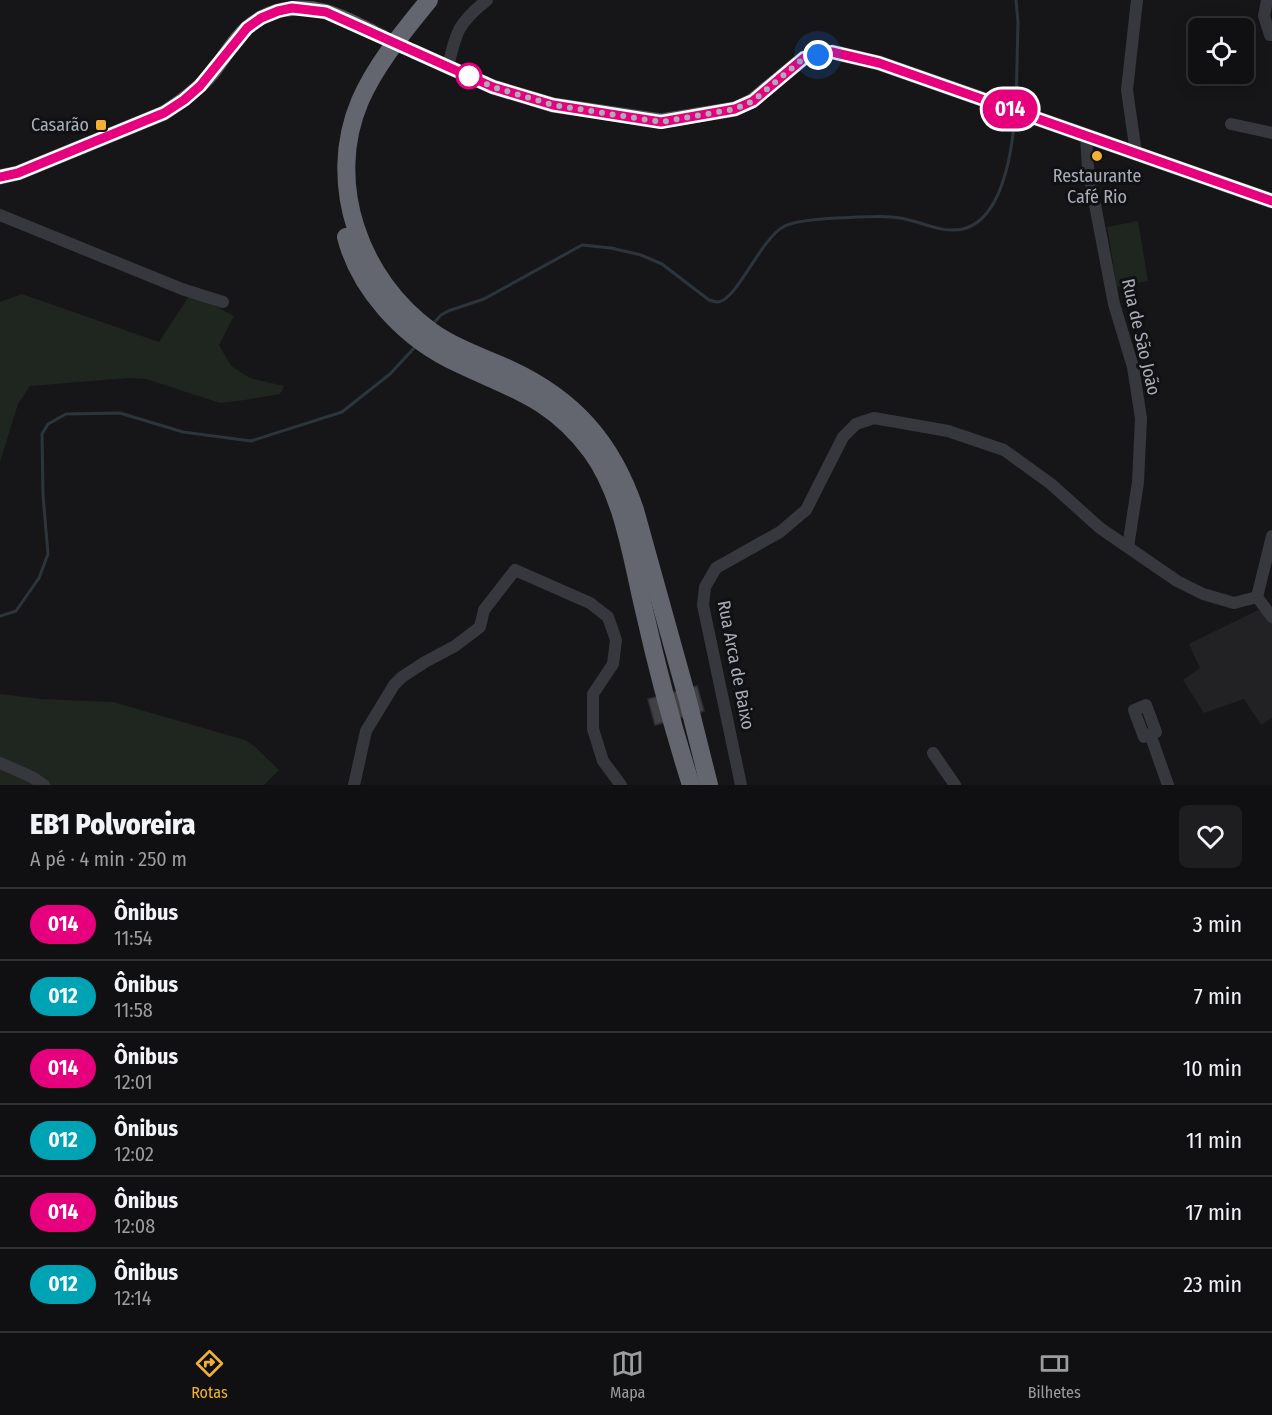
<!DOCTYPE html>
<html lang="pt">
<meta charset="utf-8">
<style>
body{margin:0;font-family:"Fira Sans Condensed",sans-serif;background:#1e1e20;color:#f1f3f6;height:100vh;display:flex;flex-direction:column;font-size:22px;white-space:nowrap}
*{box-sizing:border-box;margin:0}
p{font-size:20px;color:#9c9d9f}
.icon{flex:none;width:33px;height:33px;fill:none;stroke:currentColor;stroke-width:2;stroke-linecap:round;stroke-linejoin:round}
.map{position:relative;height:785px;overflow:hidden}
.sheet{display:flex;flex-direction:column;background:#101012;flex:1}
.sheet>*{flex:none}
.badge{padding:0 12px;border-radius:20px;font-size:21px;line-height:39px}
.tools{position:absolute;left:1188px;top:18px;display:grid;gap:12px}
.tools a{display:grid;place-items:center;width:66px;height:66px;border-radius:9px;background:#101012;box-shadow:0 3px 15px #0003,0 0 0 2px #303032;font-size:30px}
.you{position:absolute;width:30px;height:30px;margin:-15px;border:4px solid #fff;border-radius:50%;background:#1a73e8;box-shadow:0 0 0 9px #1a73e833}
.map>.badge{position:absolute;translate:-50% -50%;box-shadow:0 0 0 3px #fff}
.round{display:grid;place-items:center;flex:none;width:63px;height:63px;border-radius:9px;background:#1e1e20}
.head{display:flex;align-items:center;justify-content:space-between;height:102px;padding:0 30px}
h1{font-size:28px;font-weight:800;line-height:45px}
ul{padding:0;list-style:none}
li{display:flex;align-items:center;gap:18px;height:72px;padding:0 30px;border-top:2px solid #303032}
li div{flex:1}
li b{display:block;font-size:22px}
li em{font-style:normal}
li .badge{min-width:66px;font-weight:700;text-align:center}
.menu{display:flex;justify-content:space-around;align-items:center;height:84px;border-top:2px solid #303032;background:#101012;font-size:16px;color:#9c9d9f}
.menu a{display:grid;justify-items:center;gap:3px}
.menu .active{color:#f2b134}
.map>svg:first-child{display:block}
</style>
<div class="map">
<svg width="1272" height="785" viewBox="0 0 1272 785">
<rect width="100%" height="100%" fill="#161618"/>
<polygon fill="#222225" points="1258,610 1272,620 1272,718 1261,725 1244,699 1204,713 1183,680 1200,668 1189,644"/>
<g fill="#1e261f">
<polygon points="1138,221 1148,281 1117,287 1107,227"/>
<polygon points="191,293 234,316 219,345 231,366 250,378 284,386 280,394 245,400 220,403 146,379 128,378 30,386 18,404 0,462 0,302 22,294 159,342"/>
<polygon points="0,694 41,699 113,702 245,740 254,746 279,770 264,785 0,785"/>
</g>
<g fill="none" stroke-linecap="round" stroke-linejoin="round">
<g stroke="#2c353c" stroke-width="3">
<polyline points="1016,106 1018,22 1016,0"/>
<path d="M 433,324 L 441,315 L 448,311 L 484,299 L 582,245 L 611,248 L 641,255 L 662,264 L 709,300 C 712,301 715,302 718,302 C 737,300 760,240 783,227 C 795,220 822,219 836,218 C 857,218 881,214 900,218 C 920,221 942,234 963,229 C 1003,219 1012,150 1015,116"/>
<polyline points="0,616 16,611 39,578 48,554 43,495 42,434 48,424 66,414 120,413 183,432 251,441 342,412 390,374 416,346"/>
</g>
</g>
<polygon fill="#404145" stroke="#303034" stroke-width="1.5" points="697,686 704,711 655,725 648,699"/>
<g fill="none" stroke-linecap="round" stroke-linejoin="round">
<polyline stroke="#333438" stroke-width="15" stroke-dasharray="15 8" stroke-linecap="butt" points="371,31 415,52"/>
<g stroke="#37383d" stroke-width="12">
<polyline points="1267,0 1264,16 1270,35 1272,35"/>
<path d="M 448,67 C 456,32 458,23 487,0"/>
<polyline points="1231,124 1272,133"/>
<polyline points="1086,136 1088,168 1114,304 1133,367 1141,418 1138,482 1128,547"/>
<polyline points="1136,153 1127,90 1137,0"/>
<polyline points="0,215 182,289 223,302"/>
<polyline points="1257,597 1272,536"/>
<polyline points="1257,597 1272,617"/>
<polygon points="1146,705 1156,732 1144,737 1134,710"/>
<polyline points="1150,734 1168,785"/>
<polyline points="933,753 955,785"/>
<polyline points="0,763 32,777 44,785"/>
<polyline points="354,785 366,731 394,685 402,677 425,662 455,646 480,627 484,610 515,570 590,603 608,617 616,640 613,664 593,694 593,729 603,761 621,785"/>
<polyline points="741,785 703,605 705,587 716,568 780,532 806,510 843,437 856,424 874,418 948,431 1004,450 1051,484 1100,528 1177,581 1203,594 1234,603 1257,597"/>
</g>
<g stroke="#53555c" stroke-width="15">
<polyline points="415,52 493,87 553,105 661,121 735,109 752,101 804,58 832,52 879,63 1272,201"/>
<path d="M 0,177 L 18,173 L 164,113 C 182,101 199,89 213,72 C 224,58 233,40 247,28 C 268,9 297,4 324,11 C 340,15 356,24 371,31"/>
</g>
<g stroke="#63666e" stroke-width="18">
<path d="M 429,0 C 404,31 376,64 360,101 C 325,183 360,280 431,331 C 455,348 482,357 509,369 C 574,399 612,442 635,510 L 688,701 L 709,785"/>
<path d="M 346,237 C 359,288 402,335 449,359 C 507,388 549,395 591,451 C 624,496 632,561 645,614 C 658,672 673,728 691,785"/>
</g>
</g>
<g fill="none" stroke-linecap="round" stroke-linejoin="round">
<defs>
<polyline id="line" points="0,177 18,173 164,113 184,100 200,86 247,28 261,18 278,11 292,8 326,12 493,87 553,105 661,122 735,109 753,101 804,58 832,52 879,63 1272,201"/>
</defs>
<use href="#line" stroke="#fff" stroke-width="14"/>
<use href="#line" stroke="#e6007e" stroke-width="9"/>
<polyline stroke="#a8adb8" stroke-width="6" stroke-dasharray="0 10.8" points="469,76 463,74 493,87 553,105 661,122 735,109 753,101 804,58 818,55"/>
</g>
<circle fill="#fff" stroke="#e6007e" stroke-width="3" cx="469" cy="76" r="12"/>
<g fill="#f2b134" stroke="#111113" stroke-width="2">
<rect x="95" y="119" width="12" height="12" rx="3"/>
<circle cx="1097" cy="156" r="6"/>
</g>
<g text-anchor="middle" stroke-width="6" stroke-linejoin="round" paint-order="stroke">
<g font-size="18" fill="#a8adb8" stroke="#111113" text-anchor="end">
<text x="89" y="131">Casarão</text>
<text x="1097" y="182" text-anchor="middle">Restaurante<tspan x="1097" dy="21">Café Rio</tspan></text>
</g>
<g font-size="18" fill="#a8adb8" stroke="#111113">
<text transform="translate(1141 337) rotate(77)" y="6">Rua de São João</text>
<text transform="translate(736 665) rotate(79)" y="6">Rua Arca de Baixo</text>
</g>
</g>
</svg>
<div class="tools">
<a><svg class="icon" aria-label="locate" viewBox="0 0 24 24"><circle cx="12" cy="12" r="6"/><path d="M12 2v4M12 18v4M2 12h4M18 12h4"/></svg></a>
</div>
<div class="you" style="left:818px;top:55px"></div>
<b class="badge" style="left:1010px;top:109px;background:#e6007e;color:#fff">014</b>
</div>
<section class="sheet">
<div class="head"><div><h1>EB1 Polvoreira</h1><p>A pé · 4 min · 250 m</p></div><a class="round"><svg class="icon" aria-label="heart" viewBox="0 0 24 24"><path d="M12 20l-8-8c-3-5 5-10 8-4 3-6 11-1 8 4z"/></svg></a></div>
<ul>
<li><span class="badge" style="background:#e6007e;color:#fff">014</span><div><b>Ônibus</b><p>11:54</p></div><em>3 min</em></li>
<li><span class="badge" style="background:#00a3b4;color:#fff">012</span><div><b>Ônibus</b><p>11:58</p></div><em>7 min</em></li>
<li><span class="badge" style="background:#e6007e;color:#fff">014</span><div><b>Ônibus</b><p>12:01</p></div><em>10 min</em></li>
<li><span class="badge" style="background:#00a3b4;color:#fff">012</span><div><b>Ônibus</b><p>12:02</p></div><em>11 min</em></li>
<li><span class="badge" style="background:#e6007e;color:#fff">014</span><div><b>Ônibus</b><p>12:08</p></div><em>17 min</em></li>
<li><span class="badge" style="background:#00a3b4;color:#fff">012</span><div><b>Ônibus</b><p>12:14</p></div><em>23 min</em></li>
</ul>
</section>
<nav class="menu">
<a class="active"><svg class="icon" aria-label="directions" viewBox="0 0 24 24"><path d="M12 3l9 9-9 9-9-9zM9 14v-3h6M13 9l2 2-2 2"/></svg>Rotas</a>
<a><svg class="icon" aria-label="map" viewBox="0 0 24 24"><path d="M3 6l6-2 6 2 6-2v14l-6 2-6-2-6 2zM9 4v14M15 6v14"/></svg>Mapa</a>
<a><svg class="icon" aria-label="tickets" viewBox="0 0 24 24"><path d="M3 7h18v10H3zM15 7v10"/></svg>Bilhetes</a>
</nav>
